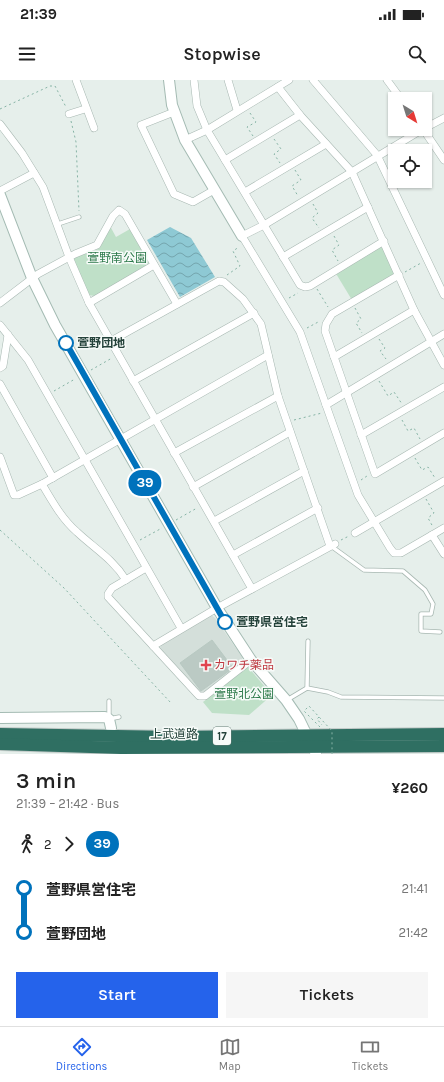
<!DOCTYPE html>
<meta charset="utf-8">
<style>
body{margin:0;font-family:Karla,"Noto Sans JP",sans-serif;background:#f6f6f6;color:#222;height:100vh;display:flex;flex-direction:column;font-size:15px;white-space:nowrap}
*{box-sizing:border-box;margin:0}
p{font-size:13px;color:#767676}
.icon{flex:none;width:22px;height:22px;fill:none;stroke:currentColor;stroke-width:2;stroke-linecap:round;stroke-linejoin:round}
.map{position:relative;height:674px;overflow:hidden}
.drawer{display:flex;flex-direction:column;background:#fff;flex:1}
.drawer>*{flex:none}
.badge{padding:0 8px;border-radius:13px;font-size:14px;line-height:26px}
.needle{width:26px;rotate:142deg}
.controls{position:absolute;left:388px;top:12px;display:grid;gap:8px}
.controls a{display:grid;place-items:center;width:44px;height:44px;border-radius:0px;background:#fff;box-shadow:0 1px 3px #0004;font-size:20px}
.map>.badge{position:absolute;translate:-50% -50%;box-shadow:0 0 0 2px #fff}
.legs{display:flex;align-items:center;gap:6px;height:44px;padding:0 16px;font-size:13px}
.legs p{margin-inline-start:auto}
.headline{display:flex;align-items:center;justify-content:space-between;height:68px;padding:0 16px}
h1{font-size:22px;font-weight:600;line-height:30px}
.action{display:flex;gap:8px;margin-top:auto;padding:8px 16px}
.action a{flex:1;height:46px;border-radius:0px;background:#2563eb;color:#fff;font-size:16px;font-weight:600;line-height:46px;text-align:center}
.action a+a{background:#f6f6f6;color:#222}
ul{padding:0 16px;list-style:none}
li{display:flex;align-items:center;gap:14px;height:44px;font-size:15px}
li i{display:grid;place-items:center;width:6px;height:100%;margin:0 5px;background:currentColor}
li i::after{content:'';width:10px;height:10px;margin:-5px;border:3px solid;border-radius:50%;background:#fff}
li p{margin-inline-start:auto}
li:first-child i{background:linear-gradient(#0000 50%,currentColor 0)}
li:last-child i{background:linear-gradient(currentColor 50%,#0000 0)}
.status{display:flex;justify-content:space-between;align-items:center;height:28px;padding:0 20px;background:#fff;direction:ltr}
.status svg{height:11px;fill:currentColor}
header{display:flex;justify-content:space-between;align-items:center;height:52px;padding:0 16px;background:#fff;font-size:18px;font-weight:600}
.menu{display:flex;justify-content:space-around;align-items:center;height:56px;border-top:1px solid #e0e0e0;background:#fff;font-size:11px;color:#767676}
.menu a{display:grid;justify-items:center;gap:2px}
.menu .on{color:#2563eb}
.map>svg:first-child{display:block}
</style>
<div class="status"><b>21:39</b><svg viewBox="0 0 49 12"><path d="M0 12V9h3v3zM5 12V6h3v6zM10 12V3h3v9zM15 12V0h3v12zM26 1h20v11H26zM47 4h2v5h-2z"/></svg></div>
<header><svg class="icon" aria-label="menu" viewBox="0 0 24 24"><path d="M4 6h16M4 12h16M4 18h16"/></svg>Stopwise<svg class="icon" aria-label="search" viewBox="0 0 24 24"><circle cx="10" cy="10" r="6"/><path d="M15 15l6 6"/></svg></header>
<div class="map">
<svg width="444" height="674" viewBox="0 0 444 674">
<defs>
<pattern id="water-waves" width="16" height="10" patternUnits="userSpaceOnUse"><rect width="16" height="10" fill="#8ec9d4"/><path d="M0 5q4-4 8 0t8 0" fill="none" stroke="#74a5ad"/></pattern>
</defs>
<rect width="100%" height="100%" fill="#e6efeb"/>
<polygon fill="#d4dfda" points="211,535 215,538 242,577 243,582 205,612 199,612 160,569 161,564"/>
<g fill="#bfe0c8">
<polygon points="110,146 116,157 130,149 149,180 148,186 95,216 88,215 73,181 74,177 98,169"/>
<polygon points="380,167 385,169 395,191 393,195 352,220 335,192"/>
<polygon points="248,587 272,615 249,635 212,633 203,622"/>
</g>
<polygon fill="url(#water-waves)" points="170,147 191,158 215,197 180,217 147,160"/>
<polygon fill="#bbcac4" stroke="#b8c9c2" points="212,560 233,588 201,611 180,583"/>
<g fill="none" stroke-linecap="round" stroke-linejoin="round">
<defs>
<g id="lane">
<polyline points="58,144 79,137"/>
<polyline points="331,466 364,490 403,491 425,510 433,524 431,534 421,534 421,551 440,552"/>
<polyline points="307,608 328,612 341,617 444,618"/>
<polyline points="287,620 307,608 308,561"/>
<polyline points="109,621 109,639 119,637"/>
</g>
<g id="street">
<polyline points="76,0 94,48"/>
<polyline points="194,0 197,26 207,50 300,205 305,207 310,206 384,161"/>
<polyline points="228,0 237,30"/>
<polyline points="313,0 377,75 444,215"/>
<polyline points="387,0 401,19"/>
<polyline points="278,7 300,35 352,92 414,230 444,285"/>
<polyline points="174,32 141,45 174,114 193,122 214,110"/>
<polyline points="69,34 85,29"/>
<polyline points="0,44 22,73 43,107 69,177 89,223 252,509"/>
<polyline points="425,48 444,38"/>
<polyline points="423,49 264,145 242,156 300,252 358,415 390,468 394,473 401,473 444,448"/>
<polyline points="423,49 444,80"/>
<polyline points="185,60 207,50 289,0"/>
<polyline points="225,80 300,35"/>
<polyline points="0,111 34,93"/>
<polyline points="245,112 326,64"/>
<polyline points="283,177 368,127"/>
<polyline points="399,195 332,234 326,244 325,251 375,394 444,353"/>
<polyline points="0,223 38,194 75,174 97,165 113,136 119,130 125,134 177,224"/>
<polyline points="89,223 154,185"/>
<polyline points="0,245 28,280 181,548"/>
<polyline points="111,261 219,201 224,202 243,219 261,244 278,316 330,466"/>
<polyline points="334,277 414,230"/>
<polyline points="0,288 3,286 8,255"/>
<polyline points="133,301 254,233"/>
<polyline points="0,304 53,398"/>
<polyline points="326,325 444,254"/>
<polyline points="361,355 444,307"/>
<polyline points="174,373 278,316"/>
<polyline points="0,377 14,415 18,415 42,404 268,275"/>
<path d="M 42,404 C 52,421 62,439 77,452 C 94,468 113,479 126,500"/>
<polyline points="193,407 290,352"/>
<polyline points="216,440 304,391"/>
<polyline points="355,453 444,401"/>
<polyline points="432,455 444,474"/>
<polyline points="233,475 318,428"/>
<polyline points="146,488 112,508 108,514 108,517 199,616 205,616 251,580"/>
<polyline points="153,566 217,528 335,464"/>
</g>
<g id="secondary">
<polyline points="169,0 172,25 185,60 242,156"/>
<polyline points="0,115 32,198 55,245 83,294 217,528 251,580 286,620 299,639 316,674"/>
<polyline points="0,638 105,637 109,639 111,648"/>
</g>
<g id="highway">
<polyline points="0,654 175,657 444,654"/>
<polyline points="0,664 121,668 444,666"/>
</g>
</defs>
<use href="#lane" stroke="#a8b8b2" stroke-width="5"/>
<use href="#street" stroke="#a8b8b2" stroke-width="8"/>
<use href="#secondary" stroke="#a4bbb3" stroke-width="12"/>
<use href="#highway" stroke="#c2cac8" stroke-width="14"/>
<g stroke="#86b3a5" stroke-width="1" stroke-dasharray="2 3" stroke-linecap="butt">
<polyline points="0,29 50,6 55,6 66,27"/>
<polyline points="250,33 256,42 247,47 253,56"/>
<polyline points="71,41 76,62 79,131"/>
<polyline points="274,59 281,69 274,74 280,83"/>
<polyline points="295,90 301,100 292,106 298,116"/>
<polyline points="313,124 318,133 312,138 319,148"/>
<polyline points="334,156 339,165 332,170 338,181"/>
<polyline points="405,192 421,183"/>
<polyline points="227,195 240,186 233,171 239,167"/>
<polyline points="317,209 328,227"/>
<polyline points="289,218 298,213"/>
<polyline points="355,228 361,239 356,243 362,253"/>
<polyline points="307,248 320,241"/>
<polyline points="379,259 385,268 380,271 386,279"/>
<polyline points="91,290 112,278"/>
<polyline points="379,301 388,316 394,312 402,324"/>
<polyline points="54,311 75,299"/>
<polyline points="294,340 322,333"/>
<polyline points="402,340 408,351 414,348 420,359"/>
<polyline points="415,378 422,390 428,387 435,398"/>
<polyline points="361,400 367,396"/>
<polyline points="426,419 434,433 428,438 433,447"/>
<polyline points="176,440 197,428"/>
<polyline points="0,450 64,508 171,623"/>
<polyline points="140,460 162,448"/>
<polyline points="341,460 349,456"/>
<polyline points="319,637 317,639 322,645"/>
</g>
<use href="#lane" stroke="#fff" stroke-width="3.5"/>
<use href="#street" stroke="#fff" stroke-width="7"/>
<use href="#secondary" stroke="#fff" stroke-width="10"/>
<use href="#highway" stroke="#2f6f62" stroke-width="12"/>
<polyline stroke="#86b3a5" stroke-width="1" stroke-dasharray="2 3" stroke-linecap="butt" points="320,647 304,631 309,626 332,651 332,674"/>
</g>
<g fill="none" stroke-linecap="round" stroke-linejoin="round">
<defs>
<polyline id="line-1" points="66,263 225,542"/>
</defs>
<use href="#line-1" stroke="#fff" stroke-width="9"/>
<use href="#line-1" stroke="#0072bc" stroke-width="6"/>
</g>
<g fill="#fff" stroke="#0072bc" stroke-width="2">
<circle cx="66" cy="263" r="7"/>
<circle cx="225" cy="542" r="7"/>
</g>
<path fill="#e0444e" stroke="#f7fbf9" stroke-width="1.5" d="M204 579h4v4h4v4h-4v4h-4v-4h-4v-4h4z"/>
<g text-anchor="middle" stroke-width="3" stroke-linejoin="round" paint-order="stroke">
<rect fill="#f7fbf9" stroke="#637a73" stroke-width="1" x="213" y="647" width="18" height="18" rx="3"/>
<g font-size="11" font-weight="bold" fill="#24423a">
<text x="222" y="660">17</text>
</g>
<g font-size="12" fill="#2d7a4b" stroke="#f7fbf9">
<text x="117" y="182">萱野南公園</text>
<text x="244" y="618">萱野北公園</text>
</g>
<g font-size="12" font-weight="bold" fill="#24423a" stroke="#f7fbf9" text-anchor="start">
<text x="77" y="267">萱野団地</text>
<text x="236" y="546">萱野県営住宅</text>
</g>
<g font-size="12" fill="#be3a42" stroke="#f7fbf9" text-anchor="start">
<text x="214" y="589">カワチ薬品</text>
</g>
<g font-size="12" fill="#24423a" stroke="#f7fbf9">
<text x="174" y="658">上武道路</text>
</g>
</g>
</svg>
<div class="controls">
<a><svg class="needle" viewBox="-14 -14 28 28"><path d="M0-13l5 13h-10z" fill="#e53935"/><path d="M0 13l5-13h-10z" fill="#767676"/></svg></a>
<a><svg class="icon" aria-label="locate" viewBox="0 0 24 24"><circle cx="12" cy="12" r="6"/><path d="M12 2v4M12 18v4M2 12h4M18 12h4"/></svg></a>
</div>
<b class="badge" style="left:145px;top:403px;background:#0072bc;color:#fff">39</b>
</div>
<section class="drawer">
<div class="headline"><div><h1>3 min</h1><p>21:39 – 21:42 · Bus</p></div><b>¥260</b></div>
<div class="legs"><svg class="icon" aria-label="walk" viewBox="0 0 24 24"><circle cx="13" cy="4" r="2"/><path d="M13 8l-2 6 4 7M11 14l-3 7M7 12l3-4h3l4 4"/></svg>2<svg class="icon" aria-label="forward" viewBox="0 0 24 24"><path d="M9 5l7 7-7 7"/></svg><b class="badge" style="background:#0072bc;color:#fff">39</b></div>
<ul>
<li><i style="color:#0072bc"></i><b>萱野県営住宅</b><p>21:41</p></li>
<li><i style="color:#0072bc"></i><b>萱野団地</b><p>21:42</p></li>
</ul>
<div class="action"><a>Start</a><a>Tickets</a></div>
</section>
<nav class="menu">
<a class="on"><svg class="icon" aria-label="directions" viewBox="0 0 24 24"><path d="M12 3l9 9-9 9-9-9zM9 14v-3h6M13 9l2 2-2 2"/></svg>Directions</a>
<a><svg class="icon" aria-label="map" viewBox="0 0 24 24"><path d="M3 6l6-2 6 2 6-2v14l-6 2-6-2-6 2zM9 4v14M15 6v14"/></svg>Map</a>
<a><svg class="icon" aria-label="tickets" viewBox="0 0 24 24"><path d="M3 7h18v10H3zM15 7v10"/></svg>Tickets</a>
</nav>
